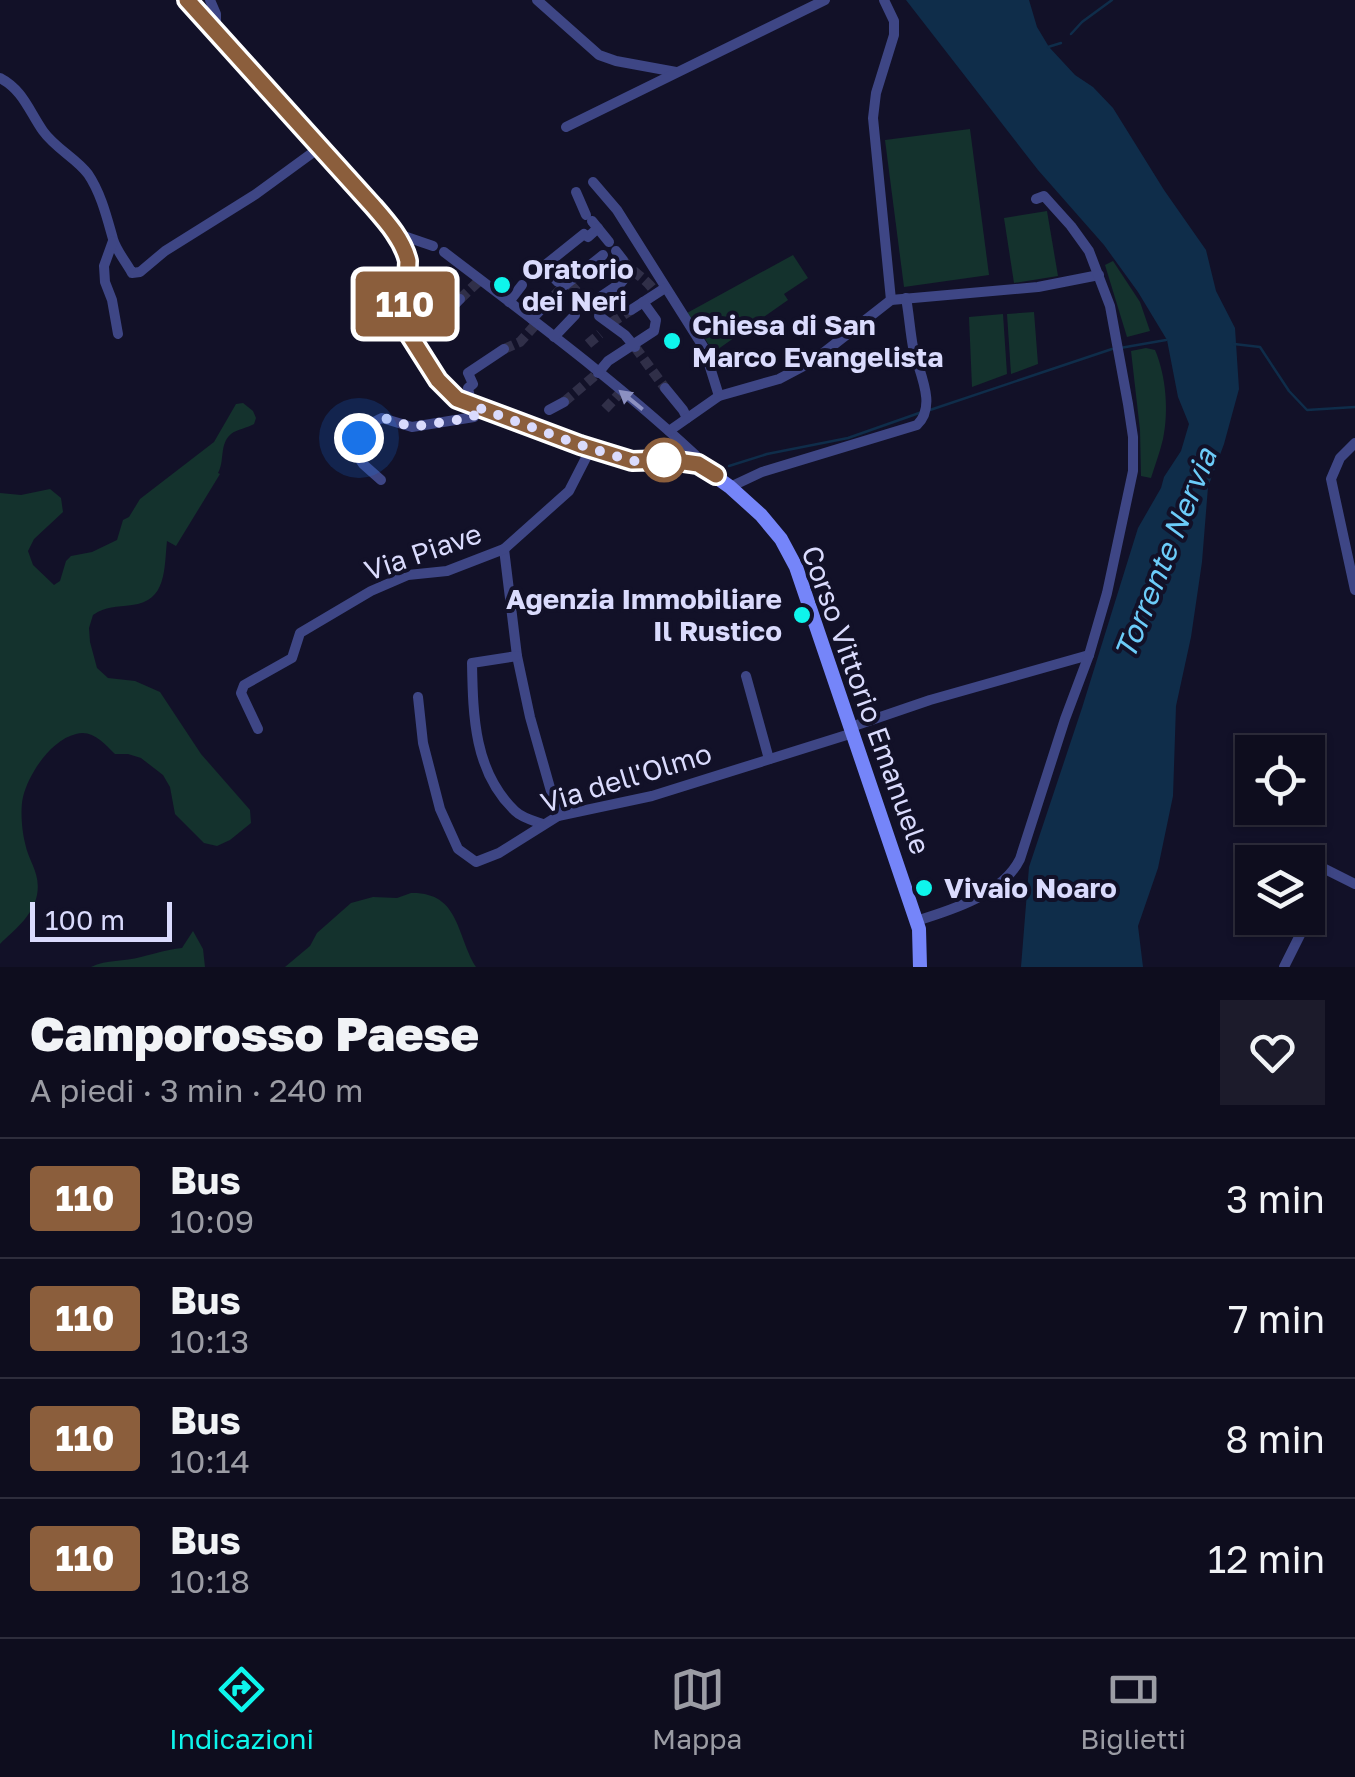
<!DOCTYPE html>
<html lang="it">
<meta charset="utf-8">
<style>
body{margin:0;font-family:"Golos Text",sans-serif;background:#1c1b2b;color:#f1f3f6;height:100vh;display:flex;flex-direction:column;font-size:38px;white-space:nowrap}
*{box-sizing:border-box;margin:0}
p{font-size:32px;color:#9b9ca4}
.icon{flex:none;width:55px;height:55px;fill:none;stroke:currentColor;stroke-width:2;stroke-linecap:round;stroke-linejoin:round}
.map{position:relative;height:967px;overflow:hidden}
.drawer{display:flex;flex-direction:column;background:#0e0d1e;flex:1}
.drawer>*{flex:none}
.badge{padding:0 20px;border-radius:8px;font-size:35px;line-height:65px}
.tools{position:absolute;left:1235px;top:735px;display:grid;gap:20px}
.tools a{display:grid;place-items:center;width:90px;height:90px;border-radius:0px;background:#0e0d1e;box-shadow:0 2px 8px #0004,0 0 0 2px #2e2d3c;font-size:50px}
.scale{position:absolute;left:30px;bottom:25px;width:142px;box-sizing:border-box;padding-left:10px;border:5px solid #dadbfd;border-top:0;font-size:28px;line-height:35px;white-space:nowrap;color:#dadbfd;-webkit-text-stroke:8px #121128;paint-order:stroke}
.you{position:absolute;width:50px;height:50px;margin:-25px;border:8px solid #fff;border-radius:50%;background:#1a73e8;box-shadow:0 0 0 15px #1a73e833}
.map>.badge{position:absolute;translate:-50% -50%;box-shadow:0 0 0 5px #fff}
.round{display:grid;place-items:center;flex:none;width:105px;height:105px;border-radius:0px;background:#1c1b2b}
.summary{display:flex;align-items:center;justify-content:space-between;height:170px;padding:0 30px}
h1{font-size:48px;font-weight:800;line-height:75px}
ul{padding:0;list-style:none}
li{display:flex;align-items:center;gap:30px;height:120px;padding:0 30px;border-top:2px solid #2e2d3c}
li div{flex:1}
li b{display:block;font-size:38px}
li em{font-style:normal}
li .badge{min-width:110px;font-weight:700;text-align:center}
.tab-bar{display:flex;justify-content:space-around;align-items:center;height:140px;border-top:2px solid #2e2d3c;background:#0e0d1e;font-size:28px;color:#9b9ca4}
.tab-bar a{display:grid;justify-items:center;gap:5px}
.tab-bar .current{color:#0ef5ec}
.map>svg:first-child{display:block}
</style>
<div class="map">
<svg width="1355" height="967" viewBox="0 0 1355 967">
<rect width="100%" height="100%" fill="#121128"/>
<g fill="#14322d">
<polygon points="970,129 989,275 904,287 885,140"/>
<polygon points="1047,211 1058,276 1014,283 1004,218"/>
<polygon points="793,255 808,278 784,294 788,300 714,352 687,313"/>
<polygon points="1113,261 1140,302 1150,331 1127,337 1105,265"/>
<polygon points="1034,312 1038,364 1011,374 1007,314"/>
<polygon points="1003,314 1007,374 972,387 969,317"/>
<path d="M 1146,348 L 1155,350 C 1166,375 1169,412 1163,439 C 1160,452 1155,465 1151,478 L 1141,476 L 1140,430 L 1131,351 Z"/>
<path d="M 243,403 L 253,411 L 256,418 L 254,424 C 248,428 237,429 231,434 C 219,444 225,461 218,473 L 220,474 L 176,546 L 167,541 C 164,569 167,601 132,605 C 116,607 106,606 93,615 L 89,628 L 90,642 L 97,668 L 108,678 L 135,681 L 160,692 L 201,754 L 250,810 L 251,823 L 230,840 L 217,846 L 204,843 L 175,814 L 170,787 L 163,775 L 141,758 L 128,754 L 115,754 C 104,743 92,729 76,734 C 51,740 29,773 23,797 C 20,810 22,831 25,843 C 29,863 41,873 37,895 C 33,916 14,930 0,944 L 0,493 L 21,495 L 50,489 L 61,498 L 63,512 L 34,539 L 28,551 L 33,565 L 54,585 L 60,581 L 66,561 L 71,556 L 92,552 L 117,540 L 123,520 L 129,517 L 140,499 L 214,442 L 236,404 Z"/>
<path d="M 411,893 C 460,892 456,935 476,967 L 285,967 L 310,946 L 317,933 L 351,903 L 373,897 L 397,898 Z"/>
<path d="M 193,931 L 203,949 L 205,967 L 91,967 C 107,959 124,962 141,957 C 157,953 165,950 182,948 Z"/>
</g>
<polygon fill="#0f2d4a" points="906,0 1029,0 1037,27 1049,47 1075,75 1093,87 1113,108 1164,190 1206,250 1216,291 1235,328 1239,389 1224,444 1208,487 1202,562 1191,637 1176,706 1173,796 1158,868 1138,926 1143,967 1021,967 1029,867 1082,708 1138,528 1161,488 1164,477 1181,451 1189,424 1178,397 1167,340 1138,292 1104,245 1038,170"/>
<g fill="none" stroke-linecap="round" stroke-linejoin="round">
<g stroke="#0f2d4a" stroke-width="2.5">
<polyline points="1071,34 1082,22 1112,0"/>
<polyline points="1048,47 1061,43"/>
<polyline points="1234,344 1260,347 1289,391 1307,410 1355,407"/>
<polyline points="1120,348 1166,340"/>
<polyline points="930,410 1112,349"/>
<polyline points="729,466 767,454 848,438 922,412"/>
</g>
<g stroke="#302f48" stroke-width="10" stroke-dasharray="10 5" stroke-linecap="butt">
<path d="M 623,260 C 633,273 646,278 655,292"/>
<polyline points="570,284 587,303"/>
<polyline points="460,299 478,282"/>
<polyline points="544,306 565,285"/>
<polyline points="611,323 631,310"/>
<polyline points="588,344 600,334"/>
<polyline points="635,347 665,388"/>
<polyline points="504,349 520,342 537,323"/>
<polyline points="564,402 598,373"/>
<polyline points="605,409 621,392"/>
</g>
<g stroke="#3e4685" stroke-width="10">
<polyline points="210,0 216,14 216,32"/>
<polyline points="537,0 599,55 616,61 676,72"/>
<polyline points="884,0 894,21 894,35 876,93 873,118 891,300"/>
<path d="M 0,78 C 23,90 29,111 43,131 C 56,149 76,158 88,174 C 101,193 107,218 113,239 C 116,250 126,262 132,273 L 140,272 L 165,251 L 256,194 L 319,148"/>
<polyline points="566,127 825,0"/>
<polyline points="593,182 617,210 704,348 719,396"/>
<polyline points="576,192 586,215"/>
<polyline points="592,221 609,242"/>
<polyline points="395,233 433,246"/>
<polyline points="113,241 104,266 105,282 112,300 118,334"/>
<polyline points="616,251 623,260"/>
<path d="M 444,252 C 533,320 624,387 705,464"/>
<polyline points="543,267 558,282"/>
<polyline points="539,270 584,234 588,237 598,228"/>
<polyline points="565,285 603,255"/>
<polyline points="509,302 522,285"/>
<polyline points="587,306 621,283 625,278"/>
<polyline points="631,310 665,288"/>
<polyline points="599,316 625,335 635,347"/>
<polyline points="532,319 544,306"/>
<polyline points="434,326 460,299"/>
<polyline points="554,337 575,315"/>
<polyline points="598,373 608,361 654,331 656,320 643,302"/>
<polyline points="665,388 683,410 687,418"/>
<polyline points="549,410 564,402"/>
<polyline points="669,431 719,396 779,379 813,361 891,300 1038,287 1099,275"/>
<polyline points="1355,443 1340,458 1331,479 1355,590"/>
<path d="M 381,480 L 363,464 L 352,448 C 359,437 370,422 382,418 L 412,427 L 474,417 L 468,388 L 473,384 L 468,373 L 504,349"/>
<path d="M 730,487 L 762,472 L 917,425 C 938,405 918,371 913,347 C 910,331 909,314 906,298"/>
<polyline points="504,549 517,656 530,717 558,816"/>
<path d="M 517,656 L 472,663 C 473,716 474,772 515,811 C 522,818 534,821 543,824"/>
<polyline points="746,676 769,759"/>
<polyline points="418,697 423,743 440,809 458,849 476,862 499,853 558,816 652,796 853,733"/>
<polyline points="851,727 930,700 1089,655"/>
<polyline points="258,729 241,693 244,685 292,658 300,633 371,591 408,575 447,571 504,549 569,491 591,448"/>
<path d="M 916,921 C 952,910 1003,894 1020,859 L 1065,719 L 1089,655 L 1107,593 L 1133,471 L 1133,437 L 1128,404 L 1110,306 L 1089,251 L 1071,226 L 1044,196 L 1036,199"/>
<polyline points="1284,967 1313,909 1311,870 1313,866 1317,865 1355,884"/>
</g>
<path stroke="#7585f9" stroke-width="14" d="M 187,0 L 373,205 C 387,222 402,240 408,261 L 405,328 L 438,380 L 452,395 L 474,406 L 549,434 L 633,461 L 670,460 L 698,464 L 730,487 L 761,515 L 781,539 L 796,567 L 919,929 L 920,967"/>
</g>
<defs><path id="oneway-solid" d="M-6-.8H1V-3.2L6.5 0L1 3.2V.8H-6Z" transform="scale(2.5)"/></defs>
<use fill="#8c90c1" href="#oneway-solid" transform="translate(631 400) rotate(-141)"/>
<g fill="none" stroke-linecap="round" stroke-linejoin="round">
<defs>
<path id="line" d="M 187,0 L 373,206 C 387,222 403,240 408,261 L 405,328 L 438,380 L 457,399 L 580,445 L 632,461 L 670,460 L 698,464 L 716,475"/>
</defs>
<use href="#line" stroke="#fff" stroke-width="22"/>
<use href="#line" stroke="#8b5e3c" stroke-width="15"/>
<polyline stroke="#dadbfd" stroke-width="10" stroke-dasharray="0 18" points="359,438 377,419 384,418 412,427 470,418 475,415 474,406 580,445 632,461 664,460"/>
</g>
<g fill="#0ef5ec" stroke="#121128" stroke-width="4">
<circle cx="502" cy="285" r="10"/>
<circle cx="672" cy="341" r="10"/>
<circle cx="802" cy="615" r="10"/>
<circle cx="924" cy="888" r="10"/>
</g>
<circle fill="#fff" stroke="#8b5e3c" stroke-width="5" cx="664" cy="460" r="20"/>
<g text-anchor="middle" stroke-width="8" stroke-linejoin="round" paint-order="stroke">
<g font-size="28" font-weight="bold" fill="#dadbfd" stroke="#121128" text-anchor="start">
<text x="522" y="279">Oratorio<tspan x="522" dy="32">dei Neri</tspan></text>
<text x="692" y="335">Chiesa di San<tspan x="692" dy="32">Marco Evangelista</tspan></text>
<text x="782" y="609" text-anchor="end">Agenzia Immobiliare<tspan x="782" dy="32">Il Rustico</tspan></text>
<text x="944" y="898">Vivaio Noaro</text>
</g>
<g font-size="28" fill="#dadbfd" stroke="#121128">
<text transform="translate(423 552) rotate(-19)" y="10">Via Piave</text>
<text transform="translate(866 700) rotate(70)" y="10">Corso Vittorio Emanuele</text>
<text transform="translate(626 778) rotate(-17)" y="10">Via dell'Olmo</text>
</g>
<g font-size="30" font-style="italic" fill="#6cccf9" stroke="#121128">
<text transform="translate(1166 554) rotate(-68)" y="10">Torrente Nervia</text>
</g>
</g>
</svg>
<div class="tools">
<a><svg class="icon" aria-label="locate" viewBox="0 0 24 24"><circle cx="12" cy="12" r="6"/><path d="M12 2v4M12 18v4M2 12h4M18 12h4"/></svg></a>
<a><svg class="icon" aria-label="layers" viewBox="0 0 24 24"><path d="M12 4l9 5-9 5-9-5zM3 14l9 5 9-5"/></svg></a>
</div>
<div class="scale">100 m</div>
<div class="you" style="left:359px;top:438px"></div>
<b class="badge" style="left:405px;top:304px;background:#8b5e3c;color:#fff">110</b>
</div>
<section class="drawer">
<div class="summary"><div><h1>Camporosso Paese</h1><p>A piedi · 3 min · 240 m</p></div><a class="round"><svg class="icon" aria-label="heart" viewBox="0 0 24 24"><path d="M12 20l-8-8c-3-5 5-10 8-4 3-6 11-1 8 4z"/></svg></a></div>
<ul>
<li><span class="badge" style="background:#8b5e3c;color:#fff">110</span><div><b>Bus</b><p>10:09</p></div><em>3 min</em></li>
<li><span class="badge" style="background:#8b5e3c;color:#fff">110</span><div><b>Bus</b><p>10:13</p></div><em>7 min</em></li>
<li><span class="badge" style="background:#8b5e3c;color:#fff">110</span><div><b>Bus</b><p>10:14</p></div><em>8 min</em></li>
<li><span class="badge" style="background:#8b5e3c;color:#fff">110</span><div><b>Bus</b><p>10:18</p></div><em>12 min</em></li>
</ul>
</section>
<nav class="tab-bar">
<a class="current"><svg class="icon" aria-label="directions" viewBox="0 0 24 24"><path d="M12 3l9 9-9 9-9-9zM9 14v-3h6M13 9l2 2-2 2"/></svg>Indicazioni</a>
<a><svg class="icon" aria-label="map" viewBox="0 0 24 24"><path d="M3 6l6-2 6 2 6-2v14l-6 2-6-2-6 2zM9 4v14M15 6v14"/></svg>Mappa</a>
<a><svg class="icon" aria-label="tickets" viewBox="0 0 24 24"><path d="M3 7h18v10H3zM15 7v10"/></svg>Biglietti</a>
</nav>
